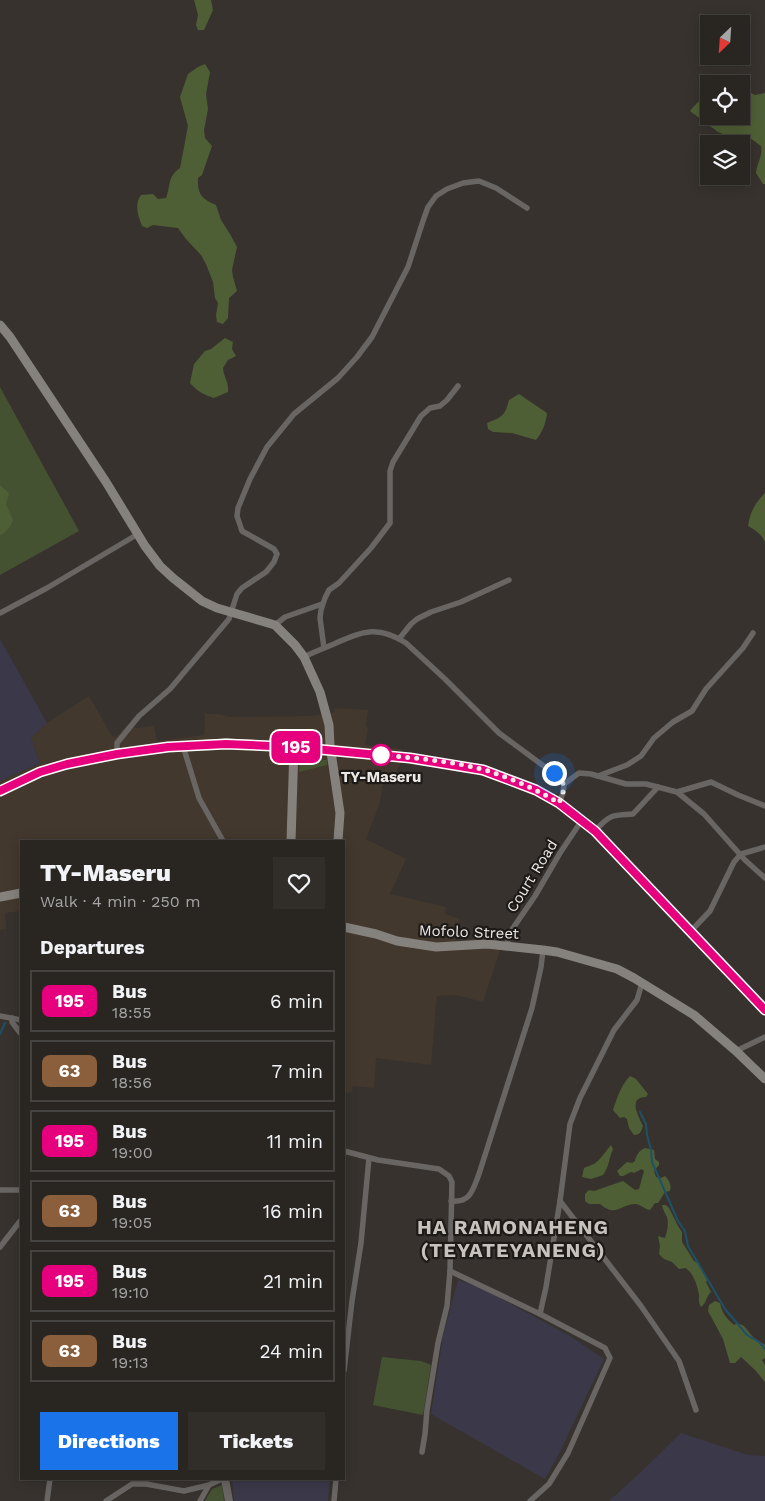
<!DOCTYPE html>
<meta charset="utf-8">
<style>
body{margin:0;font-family:"Work Sans",sans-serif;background:#312e2a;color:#f1f3f6;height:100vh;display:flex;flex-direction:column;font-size:19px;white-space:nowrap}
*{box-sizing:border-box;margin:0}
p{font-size:16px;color:#a5a5a5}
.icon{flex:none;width:28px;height:28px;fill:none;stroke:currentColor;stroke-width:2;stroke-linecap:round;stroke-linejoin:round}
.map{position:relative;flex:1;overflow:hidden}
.sheet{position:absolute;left:20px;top:840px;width:325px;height:640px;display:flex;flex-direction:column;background:#292622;border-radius:0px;box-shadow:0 2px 12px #0003,0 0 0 1px #454340}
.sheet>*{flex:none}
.badge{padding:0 10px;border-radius:8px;font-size:18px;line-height:32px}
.needle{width:32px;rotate:205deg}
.fabs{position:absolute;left:700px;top:15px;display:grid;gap:10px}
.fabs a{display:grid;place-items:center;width:50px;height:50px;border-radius:0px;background:#292622;box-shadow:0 2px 12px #0003,0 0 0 1px #454340;font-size:25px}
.you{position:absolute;width:25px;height:25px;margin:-12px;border:4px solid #fff;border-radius:50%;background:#1a73e8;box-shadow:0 0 0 8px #1a73e833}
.map>.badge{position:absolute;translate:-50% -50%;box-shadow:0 0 0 2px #fff}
h2{padding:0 20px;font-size:19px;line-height:45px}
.round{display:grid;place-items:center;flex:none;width:52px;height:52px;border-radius:0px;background:#312e2a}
.head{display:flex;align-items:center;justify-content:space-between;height:85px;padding:0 20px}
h1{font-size:24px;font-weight:800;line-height:38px}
.action{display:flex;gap:10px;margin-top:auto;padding:10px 20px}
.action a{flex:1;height:58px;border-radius:0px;background:#1a73e8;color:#fff;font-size:20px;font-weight:800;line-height:58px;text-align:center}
.action a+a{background:#312e2a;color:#f1f3f6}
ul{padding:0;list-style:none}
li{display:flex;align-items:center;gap:15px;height:62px;margin:0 10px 8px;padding:0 10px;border:2px solid #454340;border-radius:0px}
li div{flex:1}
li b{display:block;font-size:19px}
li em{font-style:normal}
li .badge{min-width:55px;font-weight:700;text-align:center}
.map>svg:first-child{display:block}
</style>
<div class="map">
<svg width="765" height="1501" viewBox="0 0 765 1501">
<rect width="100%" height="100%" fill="#37322d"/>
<polygon fill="#42382e" points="89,696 112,736 116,737 128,723 136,728 154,726 157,741 204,735 205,714 219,714 230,717 311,716 332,713 335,712 334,708 368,710 366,726 368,728 365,745 402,749 400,765 393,777 383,784 380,803 366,839 406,859 390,894 446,907 445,914 460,919 455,941 469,940 481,936 503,937 499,953 483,1002 456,995 437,996 431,1065 376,1058 374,1088 353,1086 351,1093 344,1092 344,841 21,841 21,911 5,913 6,929 0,930 0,781 40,763 31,738 47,723"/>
<g fill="#3b3849">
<polygon points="0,639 47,723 31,738 40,763 0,781"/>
<polygon points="458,1280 479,1287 570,1336 604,1359 559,1454 545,1479 431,1414 443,1336"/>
<polygon points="681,1433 748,1455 765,1456 765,1501 609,1501 643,1470"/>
<polygon points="232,1479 330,1479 328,1501 234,1501"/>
</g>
<g fill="#455231">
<polygon points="0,387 79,531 0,575"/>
<polygon points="300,758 327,760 327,765 299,772"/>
<polygon points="382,1357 421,1361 431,1365 423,1415 373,1405"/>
<polygon points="222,1485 224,1501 205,1501 212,1489"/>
</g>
<g fill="#4f5f35">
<polygon points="194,0 211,0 213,10 204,30 198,30 196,25 198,15"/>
<path d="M 205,64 L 210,72 L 206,94 L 208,109 L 204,130 L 205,138 L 212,146 L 202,175 L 198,178 C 197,194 202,199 216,205 L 221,220 L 230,234 L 237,247 L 232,270 L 233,277 L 237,291 L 229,298 L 228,318 L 223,324 L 217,322 L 216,315 L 218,303 L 215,298 L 213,282 L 206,264 L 201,255 L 186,239 L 178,228 L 153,225 L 147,228 L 142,226 C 138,216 134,204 141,195 L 153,194 L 158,199 L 166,198 C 171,185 167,177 180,168 L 188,126 L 180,97 L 188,74 L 198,67 Z"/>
<path d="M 741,88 L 755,95 L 765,93 L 765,184 L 763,184 L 756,173 C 757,163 763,156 761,146 L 750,138 L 737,140 L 718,132 L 690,111 C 695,105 701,97 709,97 L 709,116 L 741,116 Z"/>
<path d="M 225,338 L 233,342 L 232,349 L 236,356 L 228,360 L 223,368 C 224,379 229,381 228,392 L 214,398 C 204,395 197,391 190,383 L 194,364 L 205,351 L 211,349 Z"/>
<path d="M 519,394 L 547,413 C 546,423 543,431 536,440 L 512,433 L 493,432 L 488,429 L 487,423 C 502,417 505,416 509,400 Z"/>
<polygon points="0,485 9,493 6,504 13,520 10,527 4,533 0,535"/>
<path d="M 765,493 L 765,543 C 763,535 755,530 748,526 C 750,512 755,503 765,493 Z"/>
<path d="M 630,1076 L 636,1079 L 648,1094 L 646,1097 C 627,1097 639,1117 643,1126 C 641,1132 640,1135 634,1135 L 629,1128 L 627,1119 L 624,1117 L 620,1118 L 613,1110 C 617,1098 621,1085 630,1076 Z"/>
<path d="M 611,1145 L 613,1149 C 609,1158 609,1167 603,1175 L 591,1179 L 582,1177 L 584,1168 L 594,1164 L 599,1160 Z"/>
<path d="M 645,1148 L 654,1150 L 655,1159 L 659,1162 L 659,1165 L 654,1171 L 656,1177 L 661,1178 L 665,1176 C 669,1180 672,1185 670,1191 L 665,1192 L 658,1203 L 655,1203 L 650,1210 C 645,1210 641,1204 635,1204 C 621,1204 616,1218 600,1204 L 589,1204 L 585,1201 L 585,1194 L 589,1190 L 594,1191 L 623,1181 L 635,1190 L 639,1189 L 644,1171 L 642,1169 L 634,1173 L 631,1172 L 623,1176 L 620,1176 L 617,1171 L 627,1162 L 632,1163 L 635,1161 C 636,1156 639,1150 645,1148 Z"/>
<path d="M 662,1205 L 666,1205 L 669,1208 L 678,1226 L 682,1232 L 682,1242 L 694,1261 L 698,1263 L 707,1280 L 706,1282 L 711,1292 C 706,1296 707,1303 701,1307 C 698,1302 699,1300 699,1295 C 697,1284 694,1275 686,1268 L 679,1269 L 672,1262 L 664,1259 L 659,1254 L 660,1246 L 658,1236 L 665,1238 C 667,1232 669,1224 667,1217 C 665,1213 663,1210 662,1205 Z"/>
<path d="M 715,1301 L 720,1303 C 722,1313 726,1318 734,1325 L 737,1323 L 744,1326 L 753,1337 L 765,1345 L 765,1358 L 762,1360 L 765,1365 L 765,1382 L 755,1370 L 741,1357 L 735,1363 L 730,1363 L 723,1339 L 708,1311 L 709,1305 Z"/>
</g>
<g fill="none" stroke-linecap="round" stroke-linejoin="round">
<g stroke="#1e5168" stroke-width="2">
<polyline points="0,1034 5,1023"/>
<polyline points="640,1112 646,1124 647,1135 651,1150 652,1162 678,1221 685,1231 688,1246 725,1309 747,1335 759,1342 765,1349"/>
</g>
<g stroke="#686563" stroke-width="5.5">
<polyline points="0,613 47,588 138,534"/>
<polyline points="275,625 285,617 322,604"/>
<polyline points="399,639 411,624 417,619 431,612 461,602 509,580"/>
<polyline points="324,648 320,618 321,610 325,598 329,590 339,583 371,548 390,523 390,471 393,462 421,416 430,408 440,406 447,400 458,386"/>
<path d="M 304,657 C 314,652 325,648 336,643 C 364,631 378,625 406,643 L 445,679 L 499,733 L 560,778 L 564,784 L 563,793 L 559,803"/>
<polyline points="183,746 199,798 223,841"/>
<polyline points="117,754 117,743 139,716 170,689 229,619 237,594 242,588 266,572 274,562 277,554 274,549 242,531 237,516 238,508 250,479 267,447 294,414 338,378 357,357 372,337 408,267 424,218 428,207 436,196 447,189 463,183 479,181 496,188 527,208"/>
<polyline points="598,776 627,765 641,756 654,738 673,722 692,711 706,689 743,648 753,633"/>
<polyline points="564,784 579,773 591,774 626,784 646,784 677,792 704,814 745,860 765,878"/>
<polyline points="677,792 711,782 738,795 765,806"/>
<path d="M 595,831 C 609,815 611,815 633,814 L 658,787"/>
<polyline points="691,931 710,911 734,862 741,854 765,847"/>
<polyline points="507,946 509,934 535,896 560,853 582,820"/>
<polyline points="0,1016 21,1020"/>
<polyline points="12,1018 12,1022 21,1034"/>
<polyline points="736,1051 765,1037"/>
<polyline points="344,1151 378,1160 439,1169 449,1176 452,1182 450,1271 447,1306 438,1343 427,1410 425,1434 422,1452"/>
<polyline points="0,1190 21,1190"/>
<path d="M 451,1201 C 471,1203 473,1189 479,1174 L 532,1008 L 541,967 L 543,950"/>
<polyline points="560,1201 641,1306 679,1361 696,1410"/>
<polyline points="0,1247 21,1220"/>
<polyline points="450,1271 540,1314 605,1348 610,1358 568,1453 549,1484 530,1501"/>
<polyline points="540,1314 546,1287 560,1201 570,1124 580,1098 614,1030 637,1000 642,983"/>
<polyline points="344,1371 352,1301 361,1243 369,1158"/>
<polyline points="47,1501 50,1479"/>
<polyline points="106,1501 132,1484 146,1484 184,1491 209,1485"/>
<polyline points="200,1501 209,1485 222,1479"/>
<polyline points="334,1501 336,1479"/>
</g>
<polyline stroke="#686563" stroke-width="8" points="225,1479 229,1501"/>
<g stroke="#85817d" stroke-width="9">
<polyline points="0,325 10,337 106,482 145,546 160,566 173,578 202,601 217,608 275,625 295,645 304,657 320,692 329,725 330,745 340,813 338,841"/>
<polyline points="291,841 294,747"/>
<polyline points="0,897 21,893"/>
<polyline points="344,927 376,934 397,941 436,947 487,944 543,950 557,952 617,969 634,978 694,1015 736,1051 765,1079"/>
</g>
<polyline stroke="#9b9691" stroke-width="9" points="0,791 40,772 67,764 117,754 168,747 226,743 294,747 409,758 483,770 536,790 559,803 595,831 765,1010"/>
</g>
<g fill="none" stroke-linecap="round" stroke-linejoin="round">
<defs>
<polyline id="line" points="0,791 40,772 67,764 117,754 168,747 226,744 294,747 410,758 483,770 536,790 559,803 595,831 765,1010"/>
</defs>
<use href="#line" stroke="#fff" stroke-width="11"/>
<use href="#line" stroke="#e6007e" stroke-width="8"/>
<path stroke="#edeae6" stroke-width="5" stroke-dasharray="0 9" d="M 381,755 C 415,758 452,761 485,770 C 511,778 536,789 559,803 C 565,788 567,784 554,773"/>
</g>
<circle fill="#fff" stroke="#e6007e" stroke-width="2.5" cx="381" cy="755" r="10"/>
<g text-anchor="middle" stroke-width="4.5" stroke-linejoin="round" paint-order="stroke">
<g font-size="15" font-weight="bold" fill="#edeae6" stroke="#1d1a18">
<text x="381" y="782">TY-Maseru</text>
</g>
<g font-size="15" fill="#edeae6" stroke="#1d1a18">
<text transform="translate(532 876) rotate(-58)" y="5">Court Road</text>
<text transform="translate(469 932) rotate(2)" y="5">Mofolo Street</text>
</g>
<g font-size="20" font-weight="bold" letter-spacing="1" fill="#c8c2bc" stroke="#1d1a18">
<text x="513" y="1234">HA RAMONAHENG<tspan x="513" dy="23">(TEYATEYANENG)</tspan></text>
</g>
</g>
</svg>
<div class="fabs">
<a><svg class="needle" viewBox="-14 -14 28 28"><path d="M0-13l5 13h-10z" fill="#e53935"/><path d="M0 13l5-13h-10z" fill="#a5a5a5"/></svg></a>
<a><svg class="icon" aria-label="locate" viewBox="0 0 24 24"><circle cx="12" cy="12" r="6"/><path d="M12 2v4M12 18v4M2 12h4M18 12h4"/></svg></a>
<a><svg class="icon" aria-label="layers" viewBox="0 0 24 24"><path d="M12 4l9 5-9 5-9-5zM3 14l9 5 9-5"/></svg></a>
</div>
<div class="you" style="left:554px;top:773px"></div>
<b class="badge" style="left:296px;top:747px;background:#e6007e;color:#fff">195</b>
<section class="sheet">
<div class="head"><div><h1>TY-Maseru</h1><p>Walk · 4 min · 250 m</p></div><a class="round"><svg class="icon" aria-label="heart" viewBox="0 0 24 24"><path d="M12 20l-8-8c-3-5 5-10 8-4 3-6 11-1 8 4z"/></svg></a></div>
<h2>Departures</h2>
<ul>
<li><span class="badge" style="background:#e6007e;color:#fff">195</span><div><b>Bus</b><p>18:55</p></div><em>6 min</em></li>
<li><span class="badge" style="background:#8b5e3c;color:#fff">63</span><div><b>Bus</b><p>18:56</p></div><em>7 min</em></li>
<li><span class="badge" style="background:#e6007e;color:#fff">195</span><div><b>Bus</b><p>19:00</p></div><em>11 min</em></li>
<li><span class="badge" style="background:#8b5e3c;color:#fff">63</span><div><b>Bus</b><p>19:05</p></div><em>16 min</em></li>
<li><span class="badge" style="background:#e6007e;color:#fff">195</span><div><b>Bus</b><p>19:10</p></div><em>21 min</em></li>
<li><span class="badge" style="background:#8b5e3c;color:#fff">63</span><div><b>Bus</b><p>19:13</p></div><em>24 min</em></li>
</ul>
<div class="action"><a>Directions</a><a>Tickets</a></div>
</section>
</div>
